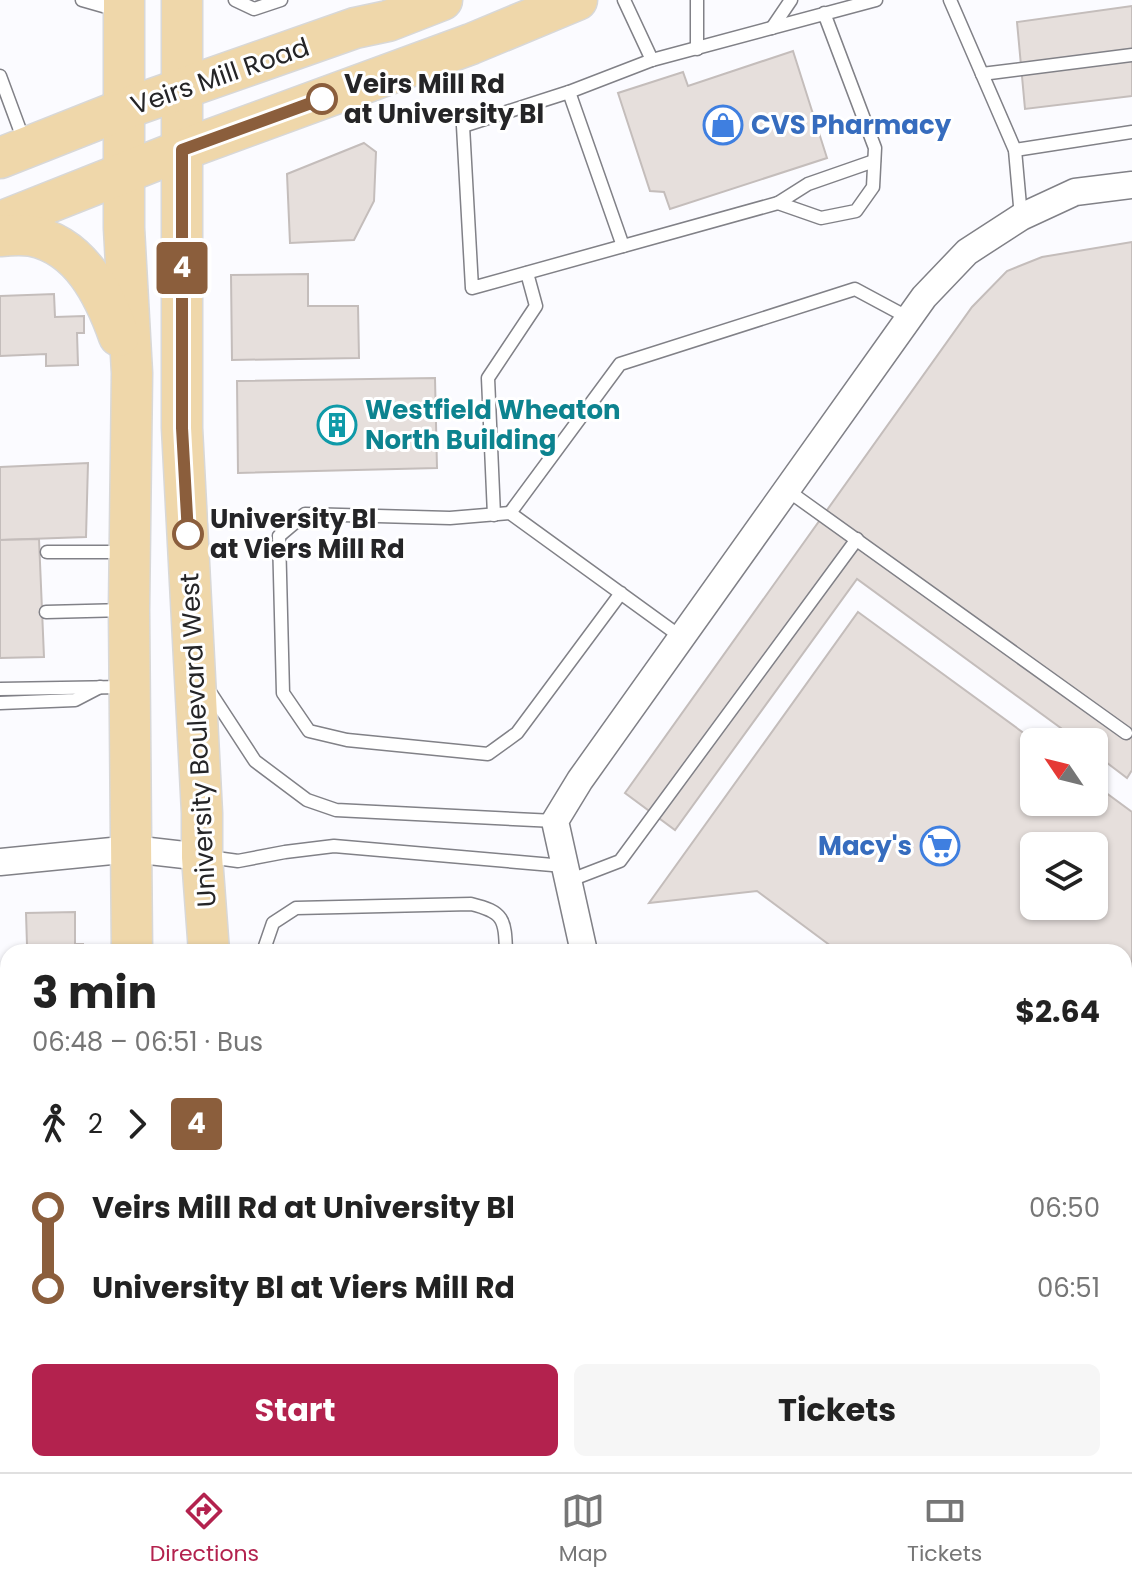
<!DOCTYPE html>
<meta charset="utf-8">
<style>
body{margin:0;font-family:Poppins,sans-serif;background:#f6f6f6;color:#222;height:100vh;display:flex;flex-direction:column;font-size:30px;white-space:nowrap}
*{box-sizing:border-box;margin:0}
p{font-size:26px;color:#767676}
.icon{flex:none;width:44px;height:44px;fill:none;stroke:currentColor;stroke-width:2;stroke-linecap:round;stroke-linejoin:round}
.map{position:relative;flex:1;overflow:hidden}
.side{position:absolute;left:0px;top:944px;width:1132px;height:528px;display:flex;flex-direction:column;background:#fff;border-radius:24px 24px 0 0;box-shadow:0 2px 6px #0004}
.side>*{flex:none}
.badge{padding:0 16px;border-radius:6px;font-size:28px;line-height:52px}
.needle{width:52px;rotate:305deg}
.controls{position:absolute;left:1020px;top:728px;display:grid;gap:16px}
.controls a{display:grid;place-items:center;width:88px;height:88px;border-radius:12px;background:#fff;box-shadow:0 2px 6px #0004;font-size:40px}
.map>.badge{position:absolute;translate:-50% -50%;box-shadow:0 0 0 4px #fff}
.legs{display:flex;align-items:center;gap:12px;height:88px;padding:0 32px;font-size:26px}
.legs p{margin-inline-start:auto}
.headline{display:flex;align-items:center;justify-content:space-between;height:136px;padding:0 32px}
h1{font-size:44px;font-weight:700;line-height:60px}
.action{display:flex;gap:16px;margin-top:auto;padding:16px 32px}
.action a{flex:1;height:92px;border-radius:12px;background:#b3224e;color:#fff;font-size:32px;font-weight:700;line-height:92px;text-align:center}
.action a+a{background:#f6f6f6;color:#222}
ul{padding:0 32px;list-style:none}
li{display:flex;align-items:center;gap:28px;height:80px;font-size:30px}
li i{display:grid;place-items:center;width:12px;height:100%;margin:0 10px;background:currentColor}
li i::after{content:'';width:20px;height:20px;margin:-10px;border:6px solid;border-radius:50%;background:#fff}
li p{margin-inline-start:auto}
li:first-child i{background:linear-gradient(#0000 50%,currentColor 0)}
li:last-child i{background:linear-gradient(currentColor 50%,#0000 0)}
.dock{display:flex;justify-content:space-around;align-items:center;height:112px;border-top:2px solid #e0e0e0;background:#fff;font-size:22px;color:#767676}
.dock a{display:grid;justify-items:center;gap:4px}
.dock .selected{color:#b3224e}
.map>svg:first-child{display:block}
</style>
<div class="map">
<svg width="1132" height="1472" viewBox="0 0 1132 1472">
<rect width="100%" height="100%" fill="#fbfbff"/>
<g fill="#e6dfdc" stroke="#c4bdbb" stroke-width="2" fill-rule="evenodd">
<polygon points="1132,6 1132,96 1025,109 1017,22"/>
<polygon points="793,51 827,158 670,209 664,192 650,191 618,93 683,72 688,86"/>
<polygon points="364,143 376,152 374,201 354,240 290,243 287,174"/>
<polygon points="1132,242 1132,770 1127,778 1094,753 1094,742 1080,742 857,579 675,830 625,793 972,307 1007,271 1042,257"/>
<polygon points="308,274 308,306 358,306 359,358 232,360 231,275"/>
<polygon points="54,294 55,317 84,316 84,333 77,333 78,365 46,366 46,354 0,356 0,296"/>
<polygon points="435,378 437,468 238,473 237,381"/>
<polygon points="88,463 86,537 0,540 0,467"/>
<polygon points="39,539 44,657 0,658 0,540"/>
<path d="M 858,612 L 1036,742 L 1034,802 L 1094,802 L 1094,784 L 1132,812 L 1132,1472 L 976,1472 L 965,1464 L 1124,1464 L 1124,952 L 839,952 L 757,891 L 649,903 ZM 1034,846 L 1094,846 L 1094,906 L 1034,906 Z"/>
<polygon points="75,912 75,944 83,944 83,952 21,952 21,947 27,945 26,913"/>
<polygon points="820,1464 912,1464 906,1472 832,1472"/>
</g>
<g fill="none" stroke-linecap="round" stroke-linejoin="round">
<defs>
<g id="lane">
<polyline points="82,0 117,10"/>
<polyline points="235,0 254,9 281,0"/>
<polyline points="624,0 652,60"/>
<polyline points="697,0 697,49"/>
<polyline points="950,0 1015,150 1021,217"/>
<polyline points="824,13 875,148 873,187 856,211 821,218 778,203 472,288 463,126 569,92 652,60 876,0"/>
<polyline points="772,28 791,0"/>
<polyline points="982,74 1132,55"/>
<polyline points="0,76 24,141"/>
<polyline points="569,92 623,246"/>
<polyline points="1015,150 1132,132"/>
<polyline points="778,203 808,184 874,161"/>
<polyline points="787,490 1126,733"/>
<polyline points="510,513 620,364 855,289 909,318"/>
<polyline points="494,515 488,378 536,306 527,273"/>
<polyline points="47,552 126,552"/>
<polyline points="621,593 517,733 488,754 347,740 309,731 283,693 279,536 305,514 450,518 510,513 681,637"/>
<polyline points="46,612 126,610"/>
<polyline points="0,689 123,687"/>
<polyline points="208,689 255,761 307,800 336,810 555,821"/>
<polyline points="0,703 75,700 100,687"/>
<polyline points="209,857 238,861 285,852 334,846 564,866"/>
<polyline points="568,881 620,861 857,539"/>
<path d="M 263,952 L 273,923 L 296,908 L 471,904 C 504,912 505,919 506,952"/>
<polyline points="788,952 790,952"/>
<polyline points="0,1041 8,1041"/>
<polyline points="0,1100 8,1100"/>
<polyline points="0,1250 8,1250"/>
<polyline points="0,1313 8,1314"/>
<polyline points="297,1464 298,1472"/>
<polyline points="518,1464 518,1472"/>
<polyline points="779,1464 785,1472"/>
</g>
<g id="street">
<polyline points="0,862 132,849 202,857"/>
<polyline points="584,952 555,821 580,780 924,297 967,252 1021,217 1075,192 1132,185"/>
<polyline points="0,1445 8,1445"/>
<polyline points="697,1464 699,1472"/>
</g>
<g id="primary">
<polyline points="124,0 124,228 132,373 129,610 132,952"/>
<polyline points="182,0 182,428 202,813 202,857 209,952"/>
<polyline points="0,158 124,109 355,28 388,21 442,0"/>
<polyline points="0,222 182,150 471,44 577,0"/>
<path d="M 0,236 C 10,235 22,234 32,236 C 81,246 104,294 119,336"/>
<polyline points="151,1472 151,1464"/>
<polyline points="215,1472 215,1464"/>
</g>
</defs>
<use href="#lane" stroke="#818187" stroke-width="15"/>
<use href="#street" stroke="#818187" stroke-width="29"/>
<use href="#primary" stroke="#d8d8d8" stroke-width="43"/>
<use href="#lane" stroke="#fff" stroke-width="12"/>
<use href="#street" stroke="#fff" stroke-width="26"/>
<use href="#primary" stroke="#efd7aa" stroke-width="40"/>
</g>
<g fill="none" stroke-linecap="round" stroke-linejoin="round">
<defs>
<polyline id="line-1" points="188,534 182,428 182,150 322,99"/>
</defs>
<use href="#line-1" stroke="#fff" stroke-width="18"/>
<use href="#line-1" stroke="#8b5e3c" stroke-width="12"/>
</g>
<defs>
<symbol id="shop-ring" viewBox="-11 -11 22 22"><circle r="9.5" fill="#fff" stroke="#3f7fe0" stroke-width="1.5"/><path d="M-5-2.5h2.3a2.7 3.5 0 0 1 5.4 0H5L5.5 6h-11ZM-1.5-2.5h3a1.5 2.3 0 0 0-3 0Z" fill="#3f7fe0"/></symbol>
<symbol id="building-ring" viewBox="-11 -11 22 22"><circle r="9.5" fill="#fff" stroke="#0f9aa8" stroke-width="1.5"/><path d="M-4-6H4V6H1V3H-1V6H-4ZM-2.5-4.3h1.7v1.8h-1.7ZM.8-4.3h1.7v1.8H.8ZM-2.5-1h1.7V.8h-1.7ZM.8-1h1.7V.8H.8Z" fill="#0f9aa8"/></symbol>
<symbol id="supermarket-ring" viewBox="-11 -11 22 22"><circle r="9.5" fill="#fff" stroke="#3f7fe0" stroke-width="1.5"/><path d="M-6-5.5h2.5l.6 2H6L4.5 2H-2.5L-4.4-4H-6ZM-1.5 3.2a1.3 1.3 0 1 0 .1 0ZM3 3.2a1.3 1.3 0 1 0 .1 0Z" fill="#3f7fe0"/></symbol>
</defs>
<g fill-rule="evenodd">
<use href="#shop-ring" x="701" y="103" width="44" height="44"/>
<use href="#building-ring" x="315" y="403" width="44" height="44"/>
<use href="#supermarket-ring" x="918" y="824" width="44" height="44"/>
</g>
<g fill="#fff" stroke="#8b5e3c" stroke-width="4">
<circle cx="322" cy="99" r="14"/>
<circle cx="188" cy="534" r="14"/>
</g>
<g text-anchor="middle" stroke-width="6" stroke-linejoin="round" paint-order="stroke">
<g font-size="26" fill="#252527" stroke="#fff">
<text transform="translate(220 76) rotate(-19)" y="9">Veirs Mill Road</text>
<text transform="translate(198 740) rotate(-93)" y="9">University Boulevard West</text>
</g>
<g font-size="26" font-weight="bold" fill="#252527" stroke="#fff" text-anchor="start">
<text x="344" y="93">Veirs Mill Rd<tspan x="344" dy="30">at University Bl</tspan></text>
<text x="210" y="528">University Bl<tspan x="210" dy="30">at Viers Mill Rd</tspan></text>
</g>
<g font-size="26" font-weight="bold" fill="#366cbe" stroke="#fff" text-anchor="start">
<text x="751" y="134">CVS Pharmacy</text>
<text x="912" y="855" text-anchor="end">Macy's</text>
</g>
<g font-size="26" font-weight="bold" fill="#0d838f" stroke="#fff" text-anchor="start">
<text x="365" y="419">Westfield Wheaton<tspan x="365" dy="30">North Building</tspan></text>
</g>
</g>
</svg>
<div class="controls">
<a><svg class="needle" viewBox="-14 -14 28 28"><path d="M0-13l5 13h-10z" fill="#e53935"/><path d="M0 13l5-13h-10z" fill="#767676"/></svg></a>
<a><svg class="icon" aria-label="layers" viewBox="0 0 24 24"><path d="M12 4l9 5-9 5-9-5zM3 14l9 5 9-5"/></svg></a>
</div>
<b class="badge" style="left:182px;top:268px;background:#8b5e3c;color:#fff">4</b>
<section class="side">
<div class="headline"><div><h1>3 min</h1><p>06:48 – 06:51 · Bus</p></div><b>$2.64</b></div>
<div class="legs"><svg class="icon" aria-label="walk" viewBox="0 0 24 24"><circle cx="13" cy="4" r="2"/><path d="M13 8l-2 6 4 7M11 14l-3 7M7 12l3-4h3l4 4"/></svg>2<svg class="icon" aria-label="forward" viewBox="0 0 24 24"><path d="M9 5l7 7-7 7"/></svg><b class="badge" style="background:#8b5e3c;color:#fff">4</b></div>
<ul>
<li><i style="color:#8b5e3c"></i><b>Veirs Mill Rd at University Bl</b><p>06:50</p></li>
<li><i style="color:#8b5e3c"></i><b>University Bl at Viers Mill Rd</b><p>06:51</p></li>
</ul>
<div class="action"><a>Start</a><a>Tickets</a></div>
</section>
</div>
<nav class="dock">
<a class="selected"><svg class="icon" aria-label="directions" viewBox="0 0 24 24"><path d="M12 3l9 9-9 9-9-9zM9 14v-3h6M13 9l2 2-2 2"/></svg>Directions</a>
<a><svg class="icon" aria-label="map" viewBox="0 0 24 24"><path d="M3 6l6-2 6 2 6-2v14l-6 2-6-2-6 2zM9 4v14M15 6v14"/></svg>Map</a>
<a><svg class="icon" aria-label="tickets" viewBox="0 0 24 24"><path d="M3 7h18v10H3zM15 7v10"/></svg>Tickets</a>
</nav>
